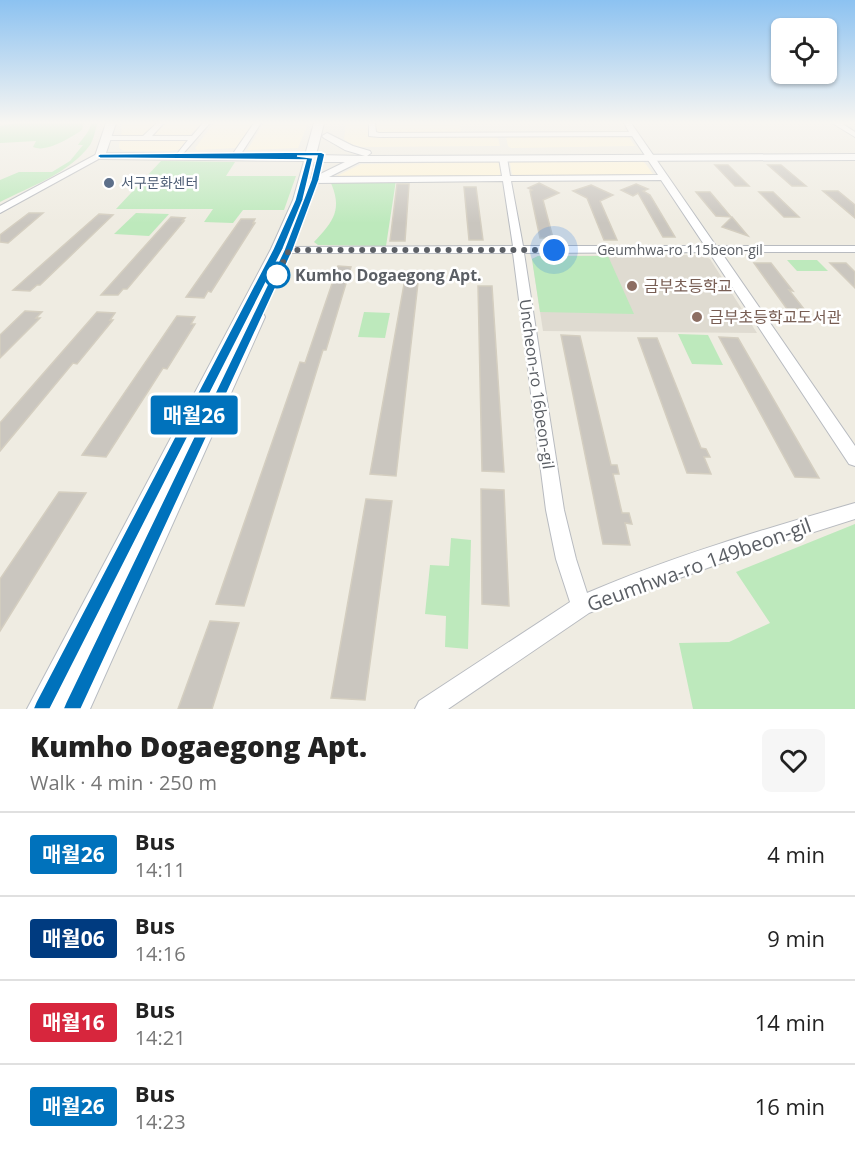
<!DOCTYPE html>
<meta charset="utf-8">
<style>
body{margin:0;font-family:"Open Sans","Noto Sans KR",sans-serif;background:#f6f6f6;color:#222;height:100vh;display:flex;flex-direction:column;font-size:22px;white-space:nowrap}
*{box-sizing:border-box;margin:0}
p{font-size:20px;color:#767676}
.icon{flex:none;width:33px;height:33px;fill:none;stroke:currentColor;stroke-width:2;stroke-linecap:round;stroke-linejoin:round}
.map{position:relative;height:709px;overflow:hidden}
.panel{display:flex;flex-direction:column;background:#fff;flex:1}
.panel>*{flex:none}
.badge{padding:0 12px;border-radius:4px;font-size:21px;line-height:39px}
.fabs{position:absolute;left:771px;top:18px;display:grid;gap:12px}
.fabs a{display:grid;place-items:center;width:66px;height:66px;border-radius:9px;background:#fff;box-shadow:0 2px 4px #0004;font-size:30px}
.you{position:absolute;width:30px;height:30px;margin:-15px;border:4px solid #fff;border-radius:50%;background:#1a73e8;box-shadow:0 0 0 9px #1a73e833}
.map>.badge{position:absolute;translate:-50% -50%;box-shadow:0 0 0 3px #fff}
.round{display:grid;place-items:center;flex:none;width:63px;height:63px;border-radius:9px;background:#f6f6f6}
.head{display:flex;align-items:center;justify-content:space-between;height:102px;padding:0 30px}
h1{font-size:28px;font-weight:800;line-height:45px}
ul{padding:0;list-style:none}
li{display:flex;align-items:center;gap:18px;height:84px;padding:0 30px;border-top:2px solid #e0e0e0}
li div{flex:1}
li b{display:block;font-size:22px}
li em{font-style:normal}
li .badge{min-width:66px;font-weight:700;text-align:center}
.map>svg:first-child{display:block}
</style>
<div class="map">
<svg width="855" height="709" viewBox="0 0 855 709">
<rect width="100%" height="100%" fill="#efece2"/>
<g fill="#fff5d7">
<polygon points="122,123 157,123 142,137 121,137"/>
<polygon points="164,123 202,123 189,136 152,134"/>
<polygon points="214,123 254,123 236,148 197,150 195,148"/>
<polygon points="264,123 308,123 298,148 247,150"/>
<polygon points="346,123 369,123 369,135 495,136 498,138 500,146 361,147 348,143 344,139"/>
<polygon points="377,123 460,123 461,132 381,133 376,132"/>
<polygon points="625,135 629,137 635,146 511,148 508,146 506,137"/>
<polygon points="120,139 184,140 186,141 180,149 172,151 124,151 119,148"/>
<polygon points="514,161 641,161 645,163 653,174 516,176 512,174 510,163"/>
<polygon points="498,162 501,163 502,174 496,176 337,176 361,164"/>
</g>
<polygon fill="#dfdbd1" points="702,255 710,259 757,333 543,331 532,259 538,256"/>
<g fill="#bde9bc">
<path d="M 14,123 L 84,123 L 82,130 C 70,138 46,153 33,147 L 36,141 L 0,143 L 0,126 Z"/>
<path d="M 91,123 L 98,123 C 95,130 94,139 90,145 C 70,173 29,187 0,202 L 0,180 L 19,172 L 52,172 L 70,161 L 83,145 L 78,145 C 83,138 90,131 91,123 Z"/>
<polygon points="161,161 235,162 226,176 296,176 284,210 243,210 233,223 204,222 213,209 116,209"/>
<path d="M 396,180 L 386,246 L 318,245 L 314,242 C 334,221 343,209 330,181 Z"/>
<polygon points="136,213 169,214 149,236 114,234"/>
<polygon points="538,256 608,256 634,314 540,312 532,259"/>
<polygon points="787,260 817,260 828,271 797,271"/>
<polygon points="364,312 390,313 385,338 358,337"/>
<polygon points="678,334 708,335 723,365 692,364"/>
<polygon points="855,524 855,709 693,709 679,643 729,642 770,623 736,572"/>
<polygon points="451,538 471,540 468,649 445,647 446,616 425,614 430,565 449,566"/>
</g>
<g fill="#cac6bf" stroke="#d4cec0" stroke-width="1.5">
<polygon points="715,165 728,165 749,186 735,186"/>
<polygon points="768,165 781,165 806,186 792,186"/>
<polygon points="539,183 559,193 543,200 553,238 540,238 530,191 532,190 528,188"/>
<polygon points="397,184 409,184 405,241 390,241"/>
<polygon points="636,184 648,189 643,191 650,195 675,237 663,237 638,193 633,196 621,190"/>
<polygon points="591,185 613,195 600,201 617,240 604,240 587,198 573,191"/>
<polygon points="464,187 476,187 483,240 469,240"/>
<polygon points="823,191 838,191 855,205 855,218"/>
<polygon points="696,192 710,192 731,217 716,216"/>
<polygon points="759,192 773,192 799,217 784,217"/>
<polygon points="29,213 43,213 8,243 0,242 0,235"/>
<polygon points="99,214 113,215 40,285 37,285 30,291 13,290"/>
<polygon points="171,217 185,218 182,221 184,221 127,289 123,289 118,295 101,295"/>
<polygon points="732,217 748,236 722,227"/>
<polygon points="241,219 255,219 253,223 255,223 211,292 208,291 204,298 186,297"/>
<polygon points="754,263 771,263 793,291 789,290 804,309 787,309"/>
<polygon points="830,263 846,263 855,272 855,288"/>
<polygon points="338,266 351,267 326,350 323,350 244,606 216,604 300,362 305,363"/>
<polygon points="406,273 419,274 396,476 370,474"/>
<polygon points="478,286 492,286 504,472 482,471"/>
<polygon points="25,311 42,312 36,318 40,318 0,358 0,335"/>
<polygon points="97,312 115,313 110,320 113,320 77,364 73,363 0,451 0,423"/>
<polygon points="177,316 195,317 191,324 195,324 167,369 163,368 106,457 82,455"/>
<polygon points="561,335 580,336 611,465 617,465 619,474 613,474 622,513 629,513 632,524 625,523 630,545 603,544"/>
<polygon points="719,337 738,338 819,478 795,477"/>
<polygon points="638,338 657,338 701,448 706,449 710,457 704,457 711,474 687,473"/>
<polygon points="481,489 504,490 509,606 482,604"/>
<polygon points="59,492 86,493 0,631 0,579"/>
<polygon points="366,499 392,501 365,700 331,698"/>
<polygon points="210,621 239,623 212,709 178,709"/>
</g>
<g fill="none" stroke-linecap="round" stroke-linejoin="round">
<defs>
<g id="street">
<polygon points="157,123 164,123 152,136 192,136 203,123 210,123 180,157 176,155 188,140 108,140 104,138 108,136 143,136"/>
<polygon points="254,123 261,123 239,157 233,157 232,155"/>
<path d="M 369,123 L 375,123 L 376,132 L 379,133 L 629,132 L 624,123 L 631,123 L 716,246 L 855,246 L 855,252 L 721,252 L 855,446 L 855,466 L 849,464 L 709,252 L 524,253 L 564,510 L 576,559 L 587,593 C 673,556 765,529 855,503 L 855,519 L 757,550 L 619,600 L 589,613 L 448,709 L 415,709 L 419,701 L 570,602 L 556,559 L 546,510 L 513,253 L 289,253 L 284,250 L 289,247 L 513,246 L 503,181 L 315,183 L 311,180 L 315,177 L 502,176 L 499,158 L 503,156 L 507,158 L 510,176 L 658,175 L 632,136 L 379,137 L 369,136 ZM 661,180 L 705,246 L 523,246 L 511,181 Z"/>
<polygon points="832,123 841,123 855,132 855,137"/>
<polygon points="97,154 104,156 0,213 0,206"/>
</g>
<path id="secondary" d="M 106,123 L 116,123 L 106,153 L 305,155 L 314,123 L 324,123 L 316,155 L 365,156 L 345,150 L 324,138 L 322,136 L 327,133 L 353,146 L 370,151 L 371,153 L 367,156 L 855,154 L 855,160 L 359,162 L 319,182 L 310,181 C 299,227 275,270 254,312 L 263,313 L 265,317 L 90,709 L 27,709 L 271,249 L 293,200 L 304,161 L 100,159 L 95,156 ZM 314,162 L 345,162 L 310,179 Z"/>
</defs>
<use href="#street" stroke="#b8bbc0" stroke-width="2"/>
<use href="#secondary" stroke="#b8bcc2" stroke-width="2"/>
<use href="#street" fill="#fff" fill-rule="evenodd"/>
<use href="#secondary" fill="#fff" fill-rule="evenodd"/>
</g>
<linearGradient id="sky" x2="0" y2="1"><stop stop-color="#8cc2f1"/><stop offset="0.55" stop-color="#f8f6f2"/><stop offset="1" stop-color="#f8f6f2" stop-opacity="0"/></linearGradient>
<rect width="855" height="223" fill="url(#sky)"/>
<polygon fill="#0072bc" stroke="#fff" stroke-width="1.5" points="321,152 325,154 319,180 293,250 81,709 63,709 66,702 284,250 311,180 317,156 297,156 313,158 303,200 283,249 50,709 33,709 36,702 273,249 295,200 306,160 100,158 97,156 100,154"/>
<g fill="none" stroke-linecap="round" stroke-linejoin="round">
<polyline stroke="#5b5f65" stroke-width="6" stroke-dasharray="0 10.8" points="277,275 273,283 289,250 554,250"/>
</g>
<circle fill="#5c6f8a" stroke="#fff" stroke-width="2" cx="109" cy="183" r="6"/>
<circle fill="#fff" stroke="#0072bc" stroke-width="3" cx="277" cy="275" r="12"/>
<g fill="#8d6e63" stroke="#fff" stroke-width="2">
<circle cx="632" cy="286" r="6"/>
<circle cx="697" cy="317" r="6"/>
</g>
<g text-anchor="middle" stroke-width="5" stroke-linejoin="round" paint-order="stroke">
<g font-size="14" fill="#4e5e75" stroke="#fff" text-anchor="start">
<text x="121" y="188">서구문화센터</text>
</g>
<g font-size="14" fill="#5b5f65" stroke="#fff">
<text x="680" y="255">Geumhwa-ro 115beon-gil</text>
</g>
<g font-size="16" font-weight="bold" fill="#5b5f65" stroke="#fff" text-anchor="start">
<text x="295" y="281">Kumho Dogaegong Apt.</text>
</g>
<g font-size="16" fill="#785e54" stroke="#fff" text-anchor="start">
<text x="644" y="292">금부초등학교</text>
<text x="709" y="323">금부초등학교도서관</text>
</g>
<g font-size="16" fill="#5b5f65" stroke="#fff">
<text transform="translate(537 384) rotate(82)" y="6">Uncheon-ro 16beon-gil</text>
</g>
<g font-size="20" fill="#5b5f65" stroke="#fff">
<text transform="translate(699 565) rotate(-20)" y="7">Geumhwa-ro 149beon-gil</text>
</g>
</g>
</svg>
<div class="fabs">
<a><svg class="icon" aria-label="locate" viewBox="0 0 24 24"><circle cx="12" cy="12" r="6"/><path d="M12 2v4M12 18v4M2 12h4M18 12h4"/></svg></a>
</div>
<div class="you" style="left:554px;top:250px"></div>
<b class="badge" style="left:194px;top:415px;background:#0072bc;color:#fff">매월26</b>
</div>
<section class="panel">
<div class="head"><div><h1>Kumho Dogaegong Apt.</h1><p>Walk · 4 min · 250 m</p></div><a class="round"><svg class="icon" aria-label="heart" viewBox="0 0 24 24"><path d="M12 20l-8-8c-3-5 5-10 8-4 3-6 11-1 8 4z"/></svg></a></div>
<ul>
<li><span class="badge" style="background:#0072bc;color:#fff">매월26</span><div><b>Bus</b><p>14:11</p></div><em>4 min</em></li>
<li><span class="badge" style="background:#003b80;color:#fff">매월06</span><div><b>Bus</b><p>14:16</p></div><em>9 min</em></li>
<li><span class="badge" style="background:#d7263d;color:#fff">매월16</span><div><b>Bus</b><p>14:21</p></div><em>14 min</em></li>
<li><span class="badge" style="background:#0072bc;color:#fff">매월26</span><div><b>Bus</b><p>14:23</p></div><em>16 min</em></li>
</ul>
</section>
